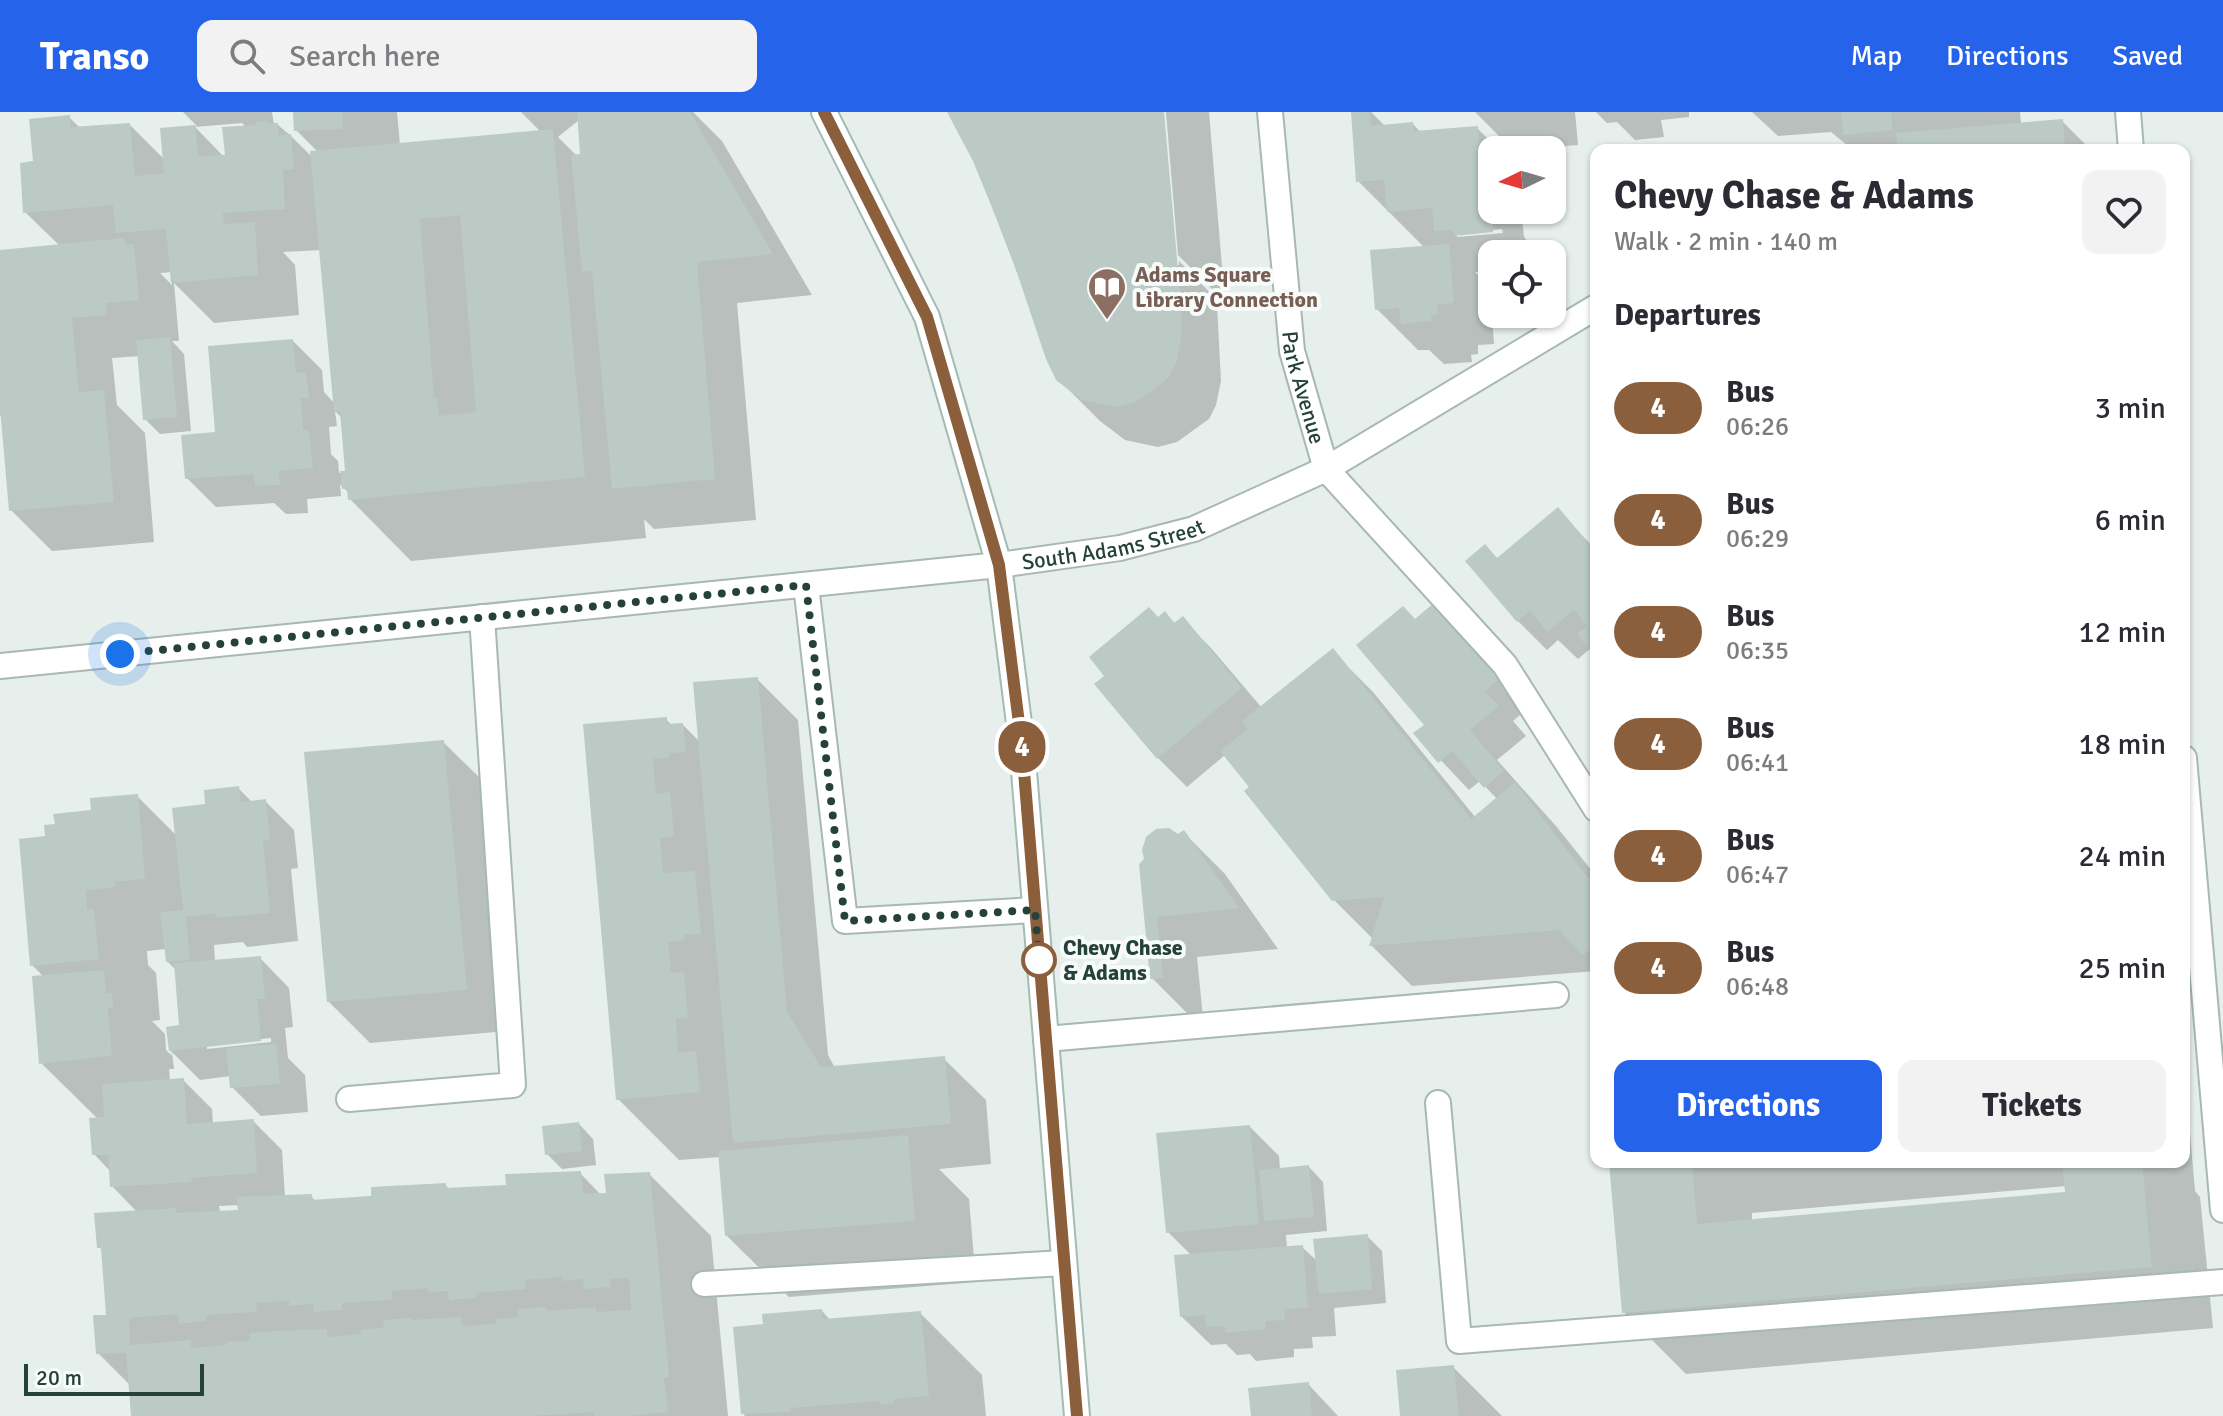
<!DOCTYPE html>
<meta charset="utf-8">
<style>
body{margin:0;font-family:Signika,sans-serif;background:#f2f2f3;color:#2b2b33;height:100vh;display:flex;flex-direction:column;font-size:30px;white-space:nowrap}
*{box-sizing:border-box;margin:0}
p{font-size:26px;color:#7c7c81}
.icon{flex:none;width:44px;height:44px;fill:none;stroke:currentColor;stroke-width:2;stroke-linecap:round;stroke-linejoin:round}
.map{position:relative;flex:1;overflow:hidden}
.side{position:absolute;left:1590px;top:32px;width:600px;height:1024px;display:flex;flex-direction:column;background:#fff;border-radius:16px;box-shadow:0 2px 6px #0004}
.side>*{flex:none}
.badge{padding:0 16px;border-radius:26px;font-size:28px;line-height:52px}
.needle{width:52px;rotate:265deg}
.controls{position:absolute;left:1478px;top:24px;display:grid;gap:16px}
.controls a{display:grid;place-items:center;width:88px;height:88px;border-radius:16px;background:#fff;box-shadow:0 2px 6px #0004;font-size:40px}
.scale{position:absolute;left:24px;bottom:20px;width:180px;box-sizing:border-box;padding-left:8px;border:4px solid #24423a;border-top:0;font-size:22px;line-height:28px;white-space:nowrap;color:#24423a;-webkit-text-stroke:6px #f7fbf9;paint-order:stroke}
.you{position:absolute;width:40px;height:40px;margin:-20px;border:6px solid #fff;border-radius:50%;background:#1a73e8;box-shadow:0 0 0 12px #1a73e833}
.map>.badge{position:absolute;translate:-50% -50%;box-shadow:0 0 0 4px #fff}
h2{padding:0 24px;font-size:30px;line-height:72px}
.round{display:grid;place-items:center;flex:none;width:84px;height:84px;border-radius:16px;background:#f2f2f3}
.overview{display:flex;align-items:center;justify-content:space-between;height:136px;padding:0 24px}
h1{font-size:38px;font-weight:700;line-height:60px}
.button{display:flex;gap:16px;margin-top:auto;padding:16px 24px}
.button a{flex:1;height:92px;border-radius:16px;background:#2563eb;color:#fff;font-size:32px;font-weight:700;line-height:92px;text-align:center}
.button a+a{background:#f2f2f3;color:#2b2b33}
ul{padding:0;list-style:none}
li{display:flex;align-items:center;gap:24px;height:112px;padding:0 24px}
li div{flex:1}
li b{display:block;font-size:30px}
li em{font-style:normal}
li .badge{min-width:88px;font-weight:700;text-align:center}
header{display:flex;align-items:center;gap:48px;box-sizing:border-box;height:112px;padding:0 40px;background:#2563eb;color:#fff}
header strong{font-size:38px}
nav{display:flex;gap:44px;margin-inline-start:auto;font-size:28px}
.search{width:560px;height:72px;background:#f2f2f3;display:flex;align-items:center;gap:20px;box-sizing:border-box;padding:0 28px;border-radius:16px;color:#7c7c81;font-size:30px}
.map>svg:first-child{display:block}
</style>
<header>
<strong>Transo</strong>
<div class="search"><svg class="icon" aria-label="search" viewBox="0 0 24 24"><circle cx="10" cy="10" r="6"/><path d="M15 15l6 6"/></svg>Search here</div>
<nav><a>Map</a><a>Directions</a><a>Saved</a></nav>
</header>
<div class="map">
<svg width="2223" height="1304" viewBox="0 0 2223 1304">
<rect width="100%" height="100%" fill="#e6efeb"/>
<g fill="#0003" fill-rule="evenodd">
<path d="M 183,0 L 272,0 L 274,13 L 278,13 L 291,24 L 313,46 L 319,41 L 296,18 L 295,0 L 397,0 L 400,33 L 541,20 L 521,0 L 693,0 L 722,29 L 812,183 L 737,191 L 756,408 L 654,417 L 644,407 L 646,426 L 411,449 L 350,387 L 349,381 L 340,372 L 341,384 L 307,387 L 308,401 L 286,402 L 274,391 L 216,395 L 187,366 L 217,322 L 293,229 L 322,258 L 324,280 L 335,292 L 321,138 L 283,140 L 295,153 L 299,203 L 214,211 L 174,171 L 179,229 L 172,229 L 184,242 L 191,319 L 160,322 L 145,307 L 140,244 L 112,246 L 117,293 L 145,321 L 154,430 L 52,439 L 11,398 L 3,306 L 0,303 L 0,140 L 60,134 L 25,100 L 35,51 L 70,6 L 80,16 L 130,13 L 165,48 L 162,18 L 197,14 ZM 579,8 L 582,44 L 577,44 L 558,25 ZM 242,11 L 247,16 L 227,48 L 195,15 ZM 172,160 L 172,173 L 160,161 ZM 335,299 L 342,306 L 347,361 L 339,361 L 338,349 L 331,342 L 329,315 L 337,314 Z"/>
<polygon points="949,0 1162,0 1175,154 1179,153 1179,149 1223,194 1217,194 1221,269 1216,293 1209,307 1177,330 1158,335 1125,328 1100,309 1058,267 974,48"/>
<polygon points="1166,0 1209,0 1225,190 1178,143"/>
<path d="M 1353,0 L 1371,0 L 1385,14 L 1413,12 L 1421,21 L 1477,16 L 1499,38 L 1492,38 L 1492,98 L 1521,98 L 1524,125 L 1530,132 L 1531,142 L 1492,142 L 1492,159 L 1475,160 L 1490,175 L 1494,232 L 1478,233 L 1478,242 L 1471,243 L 1472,250 L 1444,252 L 1429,238 L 1418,238 L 1377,197 L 1425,136 L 1358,69 ZM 1502,117 L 1503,121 L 1458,125 L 1454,122 Z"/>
<polygon points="1475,0 1575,0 1578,33 1513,38"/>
<polygon points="1596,0 1689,0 1689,5 1661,8 1664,25 1635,28 1617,10 1607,11"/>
<polygon points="1752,0 2020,0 2021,12 2062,9 2091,38 1853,38 1831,20 1778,24"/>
<polygon points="1558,398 1596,438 1596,543 1591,536 1578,547 1558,528 1547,538 1518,509 1498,448"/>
<polygon points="1435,493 1528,596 1513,609 1526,624 1497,648 1556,714 1596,764 1596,859 1412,874 1371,833 1373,827 1334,788 1225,643 1187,675 1158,646 1159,507 1165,502 1176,512 1182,507 1211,536 1262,596 1332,539 1373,580 1476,706 1498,688 1480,669 1469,678 1416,622 1427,613 1416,509"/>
<polygon points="757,567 798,608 828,943 835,956 944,947 986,988 991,1052 939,1057 969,1087 976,1170 789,1185 727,1124 720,1045 679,1048 618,987 585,614 666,607 672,614 683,613 700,630"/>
<polygon points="443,630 485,671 507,919 370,931 329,890"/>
<path d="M 238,676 L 253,691 L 265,689 L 294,718 L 298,756 L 291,757 L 298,829 L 247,835 L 243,830 L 214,833 L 215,850 L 260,846 L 289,876 L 293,915 L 285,916 L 288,946 L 305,963 L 308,1000 L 261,1004 L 232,975 L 231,964 L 200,968 L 172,940 L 174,957 L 169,957 L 170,969 L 183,968 L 212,997 L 213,1012 L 253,1009 L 282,1038 L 285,1085 L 311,1084 L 316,1090 L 373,1086 L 445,1073 L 450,1078 L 508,1075 L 580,1061 L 601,1083 L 608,1082 L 649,1062 L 711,1124 L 728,1304 L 133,1304 L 131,1274 L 98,1241 L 108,1205 L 103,1139 L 99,1135 L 138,1101 L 112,1074 L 111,1060 L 94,1042 L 98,1007 L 41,951 L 44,865 L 32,853 L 47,726 L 57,713 L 137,684 L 177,724 L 207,694 ZM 166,837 L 167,849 L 176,858 L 181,915 L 168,916 L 172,944 L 166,938 L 165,922 L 152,909 L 160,908 L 156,861 L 148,853 L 147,839 ZM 271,926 L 271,930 L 207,937 L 207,933 ZM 239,1093 L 240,1100 L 220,1100 L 219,1094 Z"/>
<polygon points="1184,721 1225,762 1278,837 1197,845 1203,906 1193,907 1152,866 1147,748"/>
<path d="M 2184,982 L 2187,985 L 2195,1079 L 2200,1085 L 2213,1216 L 1686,1262 L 1624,1200 L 1611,1050 L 2184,1050 ZM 2066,1074 L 2067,1082 L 1752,1109 L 1752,1101 Z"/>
<polygon points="579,1012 593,1027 596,1053 562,1057 547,1042"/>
<polygon points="1250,1015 1279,1044 1280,1058 1309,1055 1323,1070 1327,1119 1286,1123 1287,1136 1302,1135 1317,1149 1367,1124 1382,1139 1386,1191 1334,1196 1336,1224 1312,1225 1313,1236 1294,1237 1294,1245 1256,1249 1250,1242 1237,1243 1226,1232 1211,1233 1181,1204 1192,1144 1168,1120"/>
<polygon points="822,1199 831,1209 920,1201 982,1263 986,1304 745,1304 743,1301 765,1214"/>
<polygon points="1453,1255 1502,1304 1402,1304"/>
<polygon points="1308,1272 1338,1304 1252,1304"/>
</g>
<g fill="#bbcac4" fill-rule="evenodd">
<polygon points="293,0 342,0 343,17 294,19"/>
<polygon points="577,0 690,0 773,142 697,150 715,367 612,377 592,159 582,160 571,43 580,42"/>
<polygon points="947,0 1164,0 1181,192 1181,227 1176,252 1168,266 1158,274 1136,290 1116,295 1082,288 1056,268 1046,247 1009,137 973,49"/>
<polygon points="1351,0 1370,0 1371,14 1413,10 1414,19 1478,14 1484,89 1490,89 1493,120 1454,124 1453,118 1434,119 1432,96 1387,100 1384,68 1356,70"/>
<polygon points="1841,0 1891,0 1893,18 1843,23"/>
<polygon points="70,3 71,15 130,11 135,64 164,61 160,16 195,13 198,44 225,43 222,15 255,13 256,10 267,9 267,11 278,11 279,23 291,22 294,57 283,58 285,97 223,101 224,112 255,110 258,163 171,171 166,117 116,121 113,93 23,101 20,51 33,49 29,7"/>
<polygon points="2063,7 2065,38 1898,38 1896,21"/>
<path d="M 553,17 L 585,365 L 348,388 L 347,376 L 342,377 L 340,359 L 345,359 L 340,300 L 334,300 L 310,39 ZM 460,103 L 476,300 L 439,304 L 437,285 L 434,286 L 420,107 Z"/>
<polygon points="124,126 125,133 134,132 139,188 106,191 107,203 72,206 79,280 104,278 114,390 9,399 0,295 0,138"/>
<polygon points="1449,132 1454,191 1437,193 1438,202 1431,203 1432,209 1401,212 1399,196 1375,198 1370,138"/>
<polygon points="170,225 177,305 143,308 136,228"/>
<polygon points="293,227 296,261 306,260 309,286 301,286 303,318 309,318 313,356 279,359 280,373 255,374 254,362 185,367 181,323 215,320 208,234"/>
<polygon points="1558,395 1596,440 1596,546 1577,522 1587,514 1574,497 1548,520 1530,499 1517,510 1465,449 1485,432 1497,446"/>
<polygon points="1435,490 1500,566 1485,579 1499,594 1470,618 1504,659 1484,676 1452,639 1438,651 1413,621 1424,613 1356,533 1403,494 1415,507"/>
<polygon points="1149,495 1158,505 1165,499 1174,511 1183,504 1242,576 1157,647 1094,572 1104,564 1089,545"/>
<polygon points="1333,536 1471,707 1515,670 1589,767 1596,761 1596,833 1583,843 1559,818 1369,834 1384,785 1332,789 1244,679 1249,675 1220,639 1248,617 1242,609"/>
<polygon points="758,565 787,900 821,955 945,944 951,1012 733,1031 693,570"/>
<polygon points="667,605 667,612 683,611 686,640 670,641 670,645 653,647 656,682 670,680 674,725 660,726 663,761 695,759 701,822 684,823 684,828 668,830 671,861 684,860 688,906 676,907 678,941 696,939 700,980 616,988 583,612"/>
<polygon points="444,628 467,878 327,890 304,640"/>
<polygon points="239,674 241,690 266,687 270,728 263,729 270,801 216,806 216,801 186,805 190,848 166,850 160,800 183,798 172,696 205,692 204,678"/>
<polygon points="138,682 145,767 115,770 116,775 86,778 87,798 94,797 99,847 30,854 19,727 45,724 44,713 55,712 53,702 91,698 90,686"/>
<polygon points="1169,716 1178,722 1184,718 1239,796 1157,805 1163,866 1150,867 1139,752 1144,747 1142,738 1146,725 1156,717"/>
<polygon points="261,844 265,887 257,887 261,929 169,939 166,915 179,913 174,851"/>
<polygon points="104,858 106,881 112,881 113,896 108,896 112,944 39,952 32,864"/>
<polygon points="276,932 280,972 230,976 226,936"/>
<polygon points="184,966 187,1012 254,1007 257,1061 191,1066 192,1070 110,1075 108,1043 92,1043 89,1006 104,1005 102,972"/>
<polygon points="579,1010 582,1039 545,1043 542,1014"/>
<polygon points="1250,1013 1259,1112 1166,1121 1156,1021"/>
<polygon points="908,1023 915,1109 725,1124 718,1039"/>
<polygon points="1609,1050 1692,1050 1697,1112 2065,1080 2062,1050 2142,1050 2152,1155 1622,1201"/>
<polygon points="1309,1053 1314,1105 1264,1109 1259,1058"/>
<path d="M 581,1059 L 583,1082 L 606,1081 L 604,1062 L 650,1060 L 669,1265 L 664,1266 L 668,1300 L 631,1304 L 594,1304 L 595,1300 L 532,1304 L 131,1304 L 126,1241 L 96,1242 L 93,1203 L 106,1203 L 101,1136 L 97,1136 L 94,1101 L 176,1096 L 175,1101 L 238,1098 L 236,1085 L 312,1082 L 311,1088 L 371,1084 L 371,1075 L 446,1071 L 446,1076 L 506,1073 L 505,1062 ZM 563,1165 L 563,1169 L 583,1167 L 584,1177 L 611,1175 L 610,1167 L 629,1166 L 631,1198 L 596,1200 L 596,1195 L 547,1199 L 546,1195 L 517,1197 L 518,1205 L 496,1207 L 496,1212 L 462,1214 L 461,1205 L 411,1208 L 411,1206 L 383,1208 L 384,1215 L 361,1218 L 361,1222 L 327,1225 L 327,1217 L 277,1219 L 249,1221 L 250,1229 L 227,1230 L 226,1233 L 191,1236 L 191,1228 L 130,1233 L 129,1206 L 178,1202 L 179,1212 L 207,1209 L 206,1203 L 257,1200 L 256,1191 L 289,1189 L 289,1194 L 313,1192 L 314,1200 L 342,1198 L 342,1191 L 392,1188 L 392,1179 L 428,1176 L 428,1180 L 448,1179 L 449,1188 L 477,1186 L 476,1181 L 525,1177 L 525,1168 Z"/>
<polygon points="1368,1122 1372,1177 1319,1182 1313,1127"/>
<polygon points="1303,1133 1308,1196 1284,1197 1285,1208 1265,1209 1266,1217 1225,1221 1225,1214 1206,1215 1205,1203 1180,1205 1174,1143"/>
<polygon points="822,1197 823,1207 921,1199 929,1284 894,1287 894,1291 880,1293 880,1289 791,1296 791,1300 741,1302 733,1215 763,1212 762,1202"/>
<polygon points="1454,1253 1459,1304 1400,1304 1396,1258"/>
<polygon points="1309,1270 1312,1304 1251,1304 1248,1276"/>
</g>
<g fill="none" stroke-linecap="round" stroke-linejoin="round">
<defs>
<g id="service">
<polyline points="1326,357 1505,553 1596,697"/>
<polyline points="806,473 845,809 1035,798"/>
<polyline points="1046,927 1556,883"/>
<polyline points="349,987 513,973 482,505"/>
<polyline points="1438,991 1459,1229 2223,1170"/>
<polyline points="704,1172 1064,1151"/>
</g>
<g id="minor">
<path id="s1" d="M 1270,0 L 1292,239 L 1326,357"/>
<polyline points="2128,0 2131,38"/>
</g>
<g id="tertiary">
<path id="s2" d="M 0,554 L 999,453 L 1120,436 L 1194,417 L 1326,357 L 1596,195"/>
<polyline points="2184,646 2223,1098"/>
</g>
<polyline id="secondary" points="824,0 927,205 999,453 1022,635 1077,1304"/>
</defs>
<use href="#service" stroke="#a8b8b2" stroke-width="28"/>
<use href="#minor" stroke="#a8b8b2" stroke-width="28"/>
<use href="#tertiary" stroke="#a8b8b2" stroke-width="28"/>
<use href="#secondary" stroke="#a4bbb3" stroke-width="28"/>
<use href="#service" stroke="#fff" stroke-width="24"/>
<use href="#minor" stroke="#fff" stroke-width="24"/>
<use href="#tertiary" stroke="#fff" stroke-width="24"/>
<use href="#secondary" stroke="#fff" stroke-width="24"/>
</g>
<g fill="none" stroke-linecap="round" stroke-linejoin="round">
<defs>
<polyline id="line" points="824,0 927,205 999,453 1022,635 1077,1304"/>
</defs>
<use href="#line" stroke="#fff" stroke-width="18"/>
<use href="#line" stroke="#8b5e3c" stroke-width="12"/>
<polyline stroke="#24423a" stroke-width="8" stroke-dasharray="0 14.4" points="120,542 806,473 845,809 1035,798 1039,848"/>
</g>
<defs>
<symbol id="library-pin" viewBox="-11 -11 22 30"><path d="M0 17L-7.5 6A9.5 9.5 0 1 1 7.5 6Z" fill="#8d6e63" stroke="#f7fbf9"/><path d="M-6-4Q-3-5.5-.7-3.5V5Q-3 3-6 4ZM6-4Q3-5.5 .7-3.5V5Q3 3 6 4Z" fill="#fff"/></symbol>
</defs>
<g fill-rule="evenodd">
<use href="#library-pin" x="1085" y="153" width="44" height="60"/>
</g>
<circle fill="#fff" stroke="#8b5e3c" stroke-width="4" cx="1039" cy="848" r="16"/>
<g text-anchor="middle" stroke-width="8" stroke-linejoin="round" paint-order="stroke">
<g font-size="22" font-weight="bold" fill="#785e54" stroke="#f7fbf9" text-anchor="start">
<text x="1135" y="170">Adams Square<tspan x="1135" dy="25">Library Connection</tspan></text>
</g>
<g font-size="22" fill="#24423a" stroke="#f7fbf9">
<text dy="8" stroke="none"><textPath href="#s1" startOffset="278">Park Avenue</textPath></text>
<text dy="8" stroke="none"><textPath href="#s2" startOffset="1120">South Adams Street</textPath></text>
</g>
<g font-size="22" font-weight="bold" fill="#24423a" stroke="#f7fbf9" text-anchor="start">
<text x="1063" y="843">Chevy Chase<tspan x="1063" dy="25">&amp; Adams</tspan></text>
</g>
</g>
</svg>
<div class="controls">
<a><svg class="needle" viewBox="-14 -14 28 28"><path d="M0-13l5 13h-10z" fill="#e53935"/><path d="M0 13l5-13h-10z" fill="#7c7c81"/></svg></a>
<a><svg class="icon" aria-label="locate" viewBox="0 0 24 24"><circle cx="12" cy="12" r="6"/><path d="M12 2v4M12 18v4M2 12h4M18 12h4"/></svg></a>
</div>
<div class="scale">20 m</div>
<div class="you" style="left:120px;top:542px"></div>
<b class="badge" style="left:1022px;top:635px;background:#8b5e3c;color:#fff">4</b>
<section class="side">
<div class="overview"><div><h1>Chevy Chase &amp; Adams</h1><p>Walk · 2 min · 140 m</p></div><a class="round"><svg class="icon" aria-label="heart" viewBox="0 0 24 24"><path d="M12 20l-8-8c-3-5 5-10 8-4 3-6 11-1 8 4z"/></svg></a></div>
<h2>Departures</h2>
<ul>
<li><span class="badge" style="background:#8b5e3c;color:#fff">4</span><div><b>Bus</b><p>06:26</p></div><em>3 min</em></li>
<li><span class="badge" style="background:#8b5e3c;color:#fff">4</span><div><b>Bus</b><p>06:29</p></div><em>6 min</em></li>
<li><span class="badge" style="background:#8b5e3c;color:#fff">4</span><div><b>Bus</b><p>06:35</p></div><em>12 min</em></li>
<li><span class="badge" style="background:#8b5e3c;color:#fff">4</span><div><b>Bus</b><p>06:41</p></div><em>18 min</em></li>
<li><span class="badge" style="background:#8b5e3c;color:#fff">4</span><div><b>Bus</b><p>06:47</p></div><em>24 min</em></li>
<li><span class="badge" style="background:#8b5e3c;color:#fff">4</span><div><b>Bus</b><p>06:48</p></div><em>25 min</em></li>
</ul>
<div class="button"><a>Directions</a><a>Tickets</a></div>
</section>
</div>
